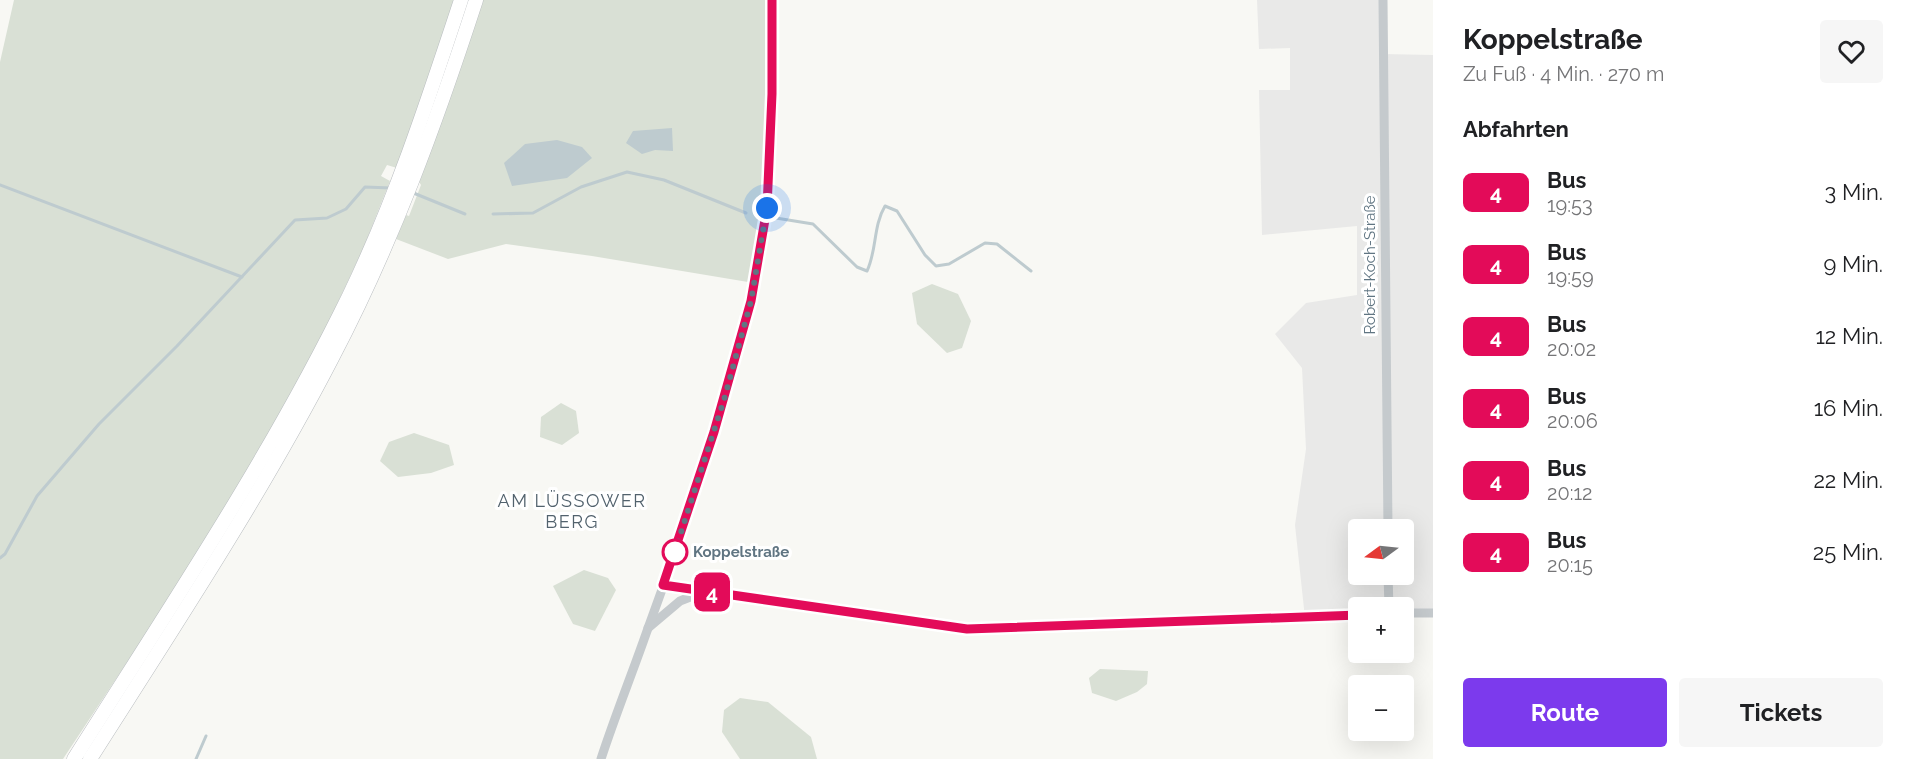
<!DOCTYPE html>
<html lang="de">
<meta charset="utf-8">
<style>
body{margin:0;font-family:Raleway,sans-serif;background:#f6f6f6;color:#202124;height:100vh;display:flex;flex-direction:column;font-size:22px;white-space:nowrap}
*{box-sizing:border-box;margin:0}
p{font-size:20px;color:#757577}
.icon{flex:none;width:33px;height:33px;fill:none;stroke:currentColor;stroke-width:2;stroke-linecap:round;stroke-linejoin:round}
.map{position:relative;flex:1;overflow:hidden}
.drawer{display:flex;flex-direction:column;background:#fff;width:480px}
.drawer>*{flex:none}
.badge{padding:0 12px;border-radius:9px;font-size:21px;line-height:39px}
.needle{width:39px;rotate:255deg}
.tools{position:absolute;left:1348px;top:519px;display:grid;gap:12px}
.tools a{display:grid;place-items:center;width:66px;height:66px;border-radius:6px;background:#fff;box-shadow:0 6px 24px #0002;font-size:30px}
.you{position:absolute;width:30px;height:30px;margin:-15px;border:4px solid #fff;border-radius:50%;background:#1a73e8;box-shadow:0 0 0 9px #1a73e833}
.map>.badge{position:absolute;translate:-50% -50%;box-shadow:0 0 0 3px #fff}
h2{padding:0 30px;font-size:22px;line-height:54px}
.round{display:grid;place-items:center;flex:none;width:63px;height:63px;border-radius:6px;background:#f6f6f6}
.head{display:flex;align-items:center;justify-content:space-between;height:102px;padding:0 30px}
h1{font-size:28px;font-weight:700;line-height:45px}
.action{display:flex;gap:12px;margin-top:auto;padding:12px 30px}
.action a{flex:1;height:69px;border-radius:6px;background:#7c3aed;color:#fff;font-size:24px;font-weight:700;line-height:69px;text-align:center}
.action a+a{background:#f6f6f6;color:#202124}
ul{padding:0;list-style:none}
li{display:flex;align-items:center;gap:18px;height:72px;padding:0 30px}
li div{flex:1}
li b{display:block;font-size:22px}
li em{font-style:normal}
li .badge{min-width:66px;font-weight:700;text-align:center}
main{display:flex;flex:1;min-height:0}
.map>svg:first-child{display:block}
</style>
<main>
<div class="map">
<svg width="1433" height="759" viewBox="0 0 1433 759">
<rect width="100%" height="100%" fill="#f8f8f4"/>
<path fill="#e9e9e8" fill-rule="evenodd" d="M 1257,0 L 1383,0 L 1383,54 L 1433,55 L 1433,613 L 1404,613 L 1404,608 L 1359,608 L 1359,615 L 1305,618 L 1295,525 L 1306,449 L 1302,368 L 1275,334 L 1306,303 L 1357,295 L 1357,226 L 1262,235 L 1259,90 L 1290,90 L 1290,48 L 1259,49 ZM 1359,530 L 1404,530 L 1404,574 L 1359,574 Z"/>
<g fill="#d9e0d5">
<polygon points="14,0 461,0 397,168 387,165 381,176 390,181 363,249 314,353 267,437 202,549 63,759 0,759 0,62"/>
<polygon points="476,0 772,0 772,94 754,283 592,256 506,244 448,259 396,239 406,215 409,216 421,185 415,175"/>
<polygon points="932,284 958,294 971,321 962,348 947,353 917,324 912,293"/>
<polygon points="561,403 576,411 579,433 562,445 540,437 541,417"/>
<polygon points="414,433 449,445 454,465 431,473 398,477 380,461 389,442"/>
<polygon points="584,570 608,578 616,590 595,631 573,624 553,586"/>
<polygon points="1100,669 1148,671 1147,684 1137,692 1116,701 1092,693 1089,678"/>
<polygon points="740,698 768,702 811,737 817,759 740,759 722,732 724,710"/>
</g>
<g fill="#becbcf">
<polygon points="672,128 673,151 655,150 642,154 626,143 633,131"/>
<polygon points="557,140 582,147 592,158 567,178 512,186 504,163 525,144"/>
</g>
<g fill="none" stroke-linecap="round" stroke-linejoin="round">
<g stroke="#becbcf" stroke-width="3">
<polyline points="0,185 242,277"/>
<polyline points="411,192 465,214"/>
<polyline points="493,214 533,213 581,187 627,172 664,180 746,213"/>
<path d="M 776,218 L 813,224 L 857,267 L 867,271 C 877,250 873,226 885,206 L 897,211 L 925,255 L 936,266 L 949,264 L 985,243 L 997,244 L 1031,271"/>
<polyline points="0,558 5,554 37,496 99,424 177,346 295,220 327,218 346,209 365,187 391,188"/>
<polyline points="196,759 206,736"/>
</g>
<defs>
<g id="highway">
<path d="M 74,759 C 170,607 270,458 349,296 C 395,201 428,100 461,0"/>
<path d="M 90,759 C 174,627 260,497 332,358 C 392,244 436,123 476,0"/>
</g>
</defs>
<use href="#highway" stroke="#b9bdc0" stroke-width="15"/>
<g stroke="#c5cacd" stroke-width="9">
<polyline points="1383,0 1388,530"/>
<polyline points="1388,574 1389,608"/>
<polyline points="663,585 967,629 1359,615"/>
<polyline points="1404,613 1433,613"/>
<polyline points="648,628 680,601 703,592"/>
<path d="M 601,759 C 615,716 632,674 647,631 C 686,524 725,414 751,302 C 773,203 772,101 772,0"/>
</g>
<use href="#highway" stroke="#fff" stroke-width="14"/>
</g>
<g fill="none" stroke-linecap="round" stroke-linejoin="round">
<defs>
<polyline id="line" points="772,0 772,94 767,208 751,301 714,432 663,585 967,629 1359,615"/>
</defs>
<use href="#line" stroke="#fff" stroke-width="14"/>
<use href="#line" stroke="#e30b59" stroke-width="9"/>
<polyline stroke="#607582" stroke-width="6" stroke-dasharray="0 10.8" points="675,552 673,557 724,400 751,301 767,208"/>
</g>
<circle fill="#fff" stroke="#e30b59" stroke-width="3" cx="675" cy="552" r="12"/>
<g text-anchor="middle" stroke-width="6" stroke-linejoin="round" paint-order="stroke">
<g font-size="15" fill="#607582" stroke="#fff">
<text transform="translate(1370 265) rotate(-90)" y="5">Robert-Koch-Straße</text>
</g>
<g font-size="15" font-weight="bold" fill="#607582" stroke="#fff" text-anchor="start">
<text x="693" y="557">Koppelstraße</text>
</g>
<g font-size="18" letter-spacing="1.5" fill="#52626d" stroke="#fff">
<text x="572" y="507">AM LÜSSOWER<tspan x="572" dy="21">BERG</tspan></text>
</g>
</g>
</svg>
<div class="tools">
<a><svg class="needle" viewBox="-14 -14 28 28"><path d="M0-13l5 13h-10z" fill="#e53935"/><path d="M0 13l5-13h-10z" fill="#757577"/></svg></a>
<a>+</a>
<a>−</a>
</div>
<div class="you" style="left:767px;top:208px"></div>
<b class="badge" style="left:712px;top:592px;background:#e30b59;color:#fff">4</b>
</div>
<section class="drawer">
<div class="head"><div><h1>Koppelstraße</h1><p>Zu Fuß · 4 Min. · 270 m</p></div><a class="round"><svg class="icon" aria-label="heart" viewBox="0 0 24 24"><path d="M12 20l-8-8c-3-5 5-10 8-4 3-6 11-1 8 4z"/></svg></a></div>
<h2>Abfahrten</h2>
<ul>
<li><span class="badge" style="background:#e30b59;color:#fff">4</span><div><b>Bus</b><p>19:53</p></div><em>3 Min.</em></li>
<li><span class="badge" style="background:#e30b59;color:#fff">4</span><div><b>Bus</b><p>19:59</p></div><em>9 Min.</em></li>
<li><span class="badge" style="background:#e30b59;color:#fff">4</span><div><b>Bus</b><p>20:02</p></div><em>12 Min.</em></li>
<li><span class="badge" style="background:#e30b59;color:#fff">4</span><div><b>Bus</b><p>20:06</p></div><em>16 Min.</em></li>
<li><span class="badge" style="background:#e30b59;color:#fff">4</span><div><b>Bus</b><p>20:12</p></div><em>22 Min.</em></li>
<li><span class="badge" style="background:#e30b59;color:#fff">4</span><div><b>Bus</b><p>20:15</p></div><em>25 Min.</em></li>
</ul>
<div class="action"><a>Route</a><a>Tickets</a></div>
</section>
</main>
